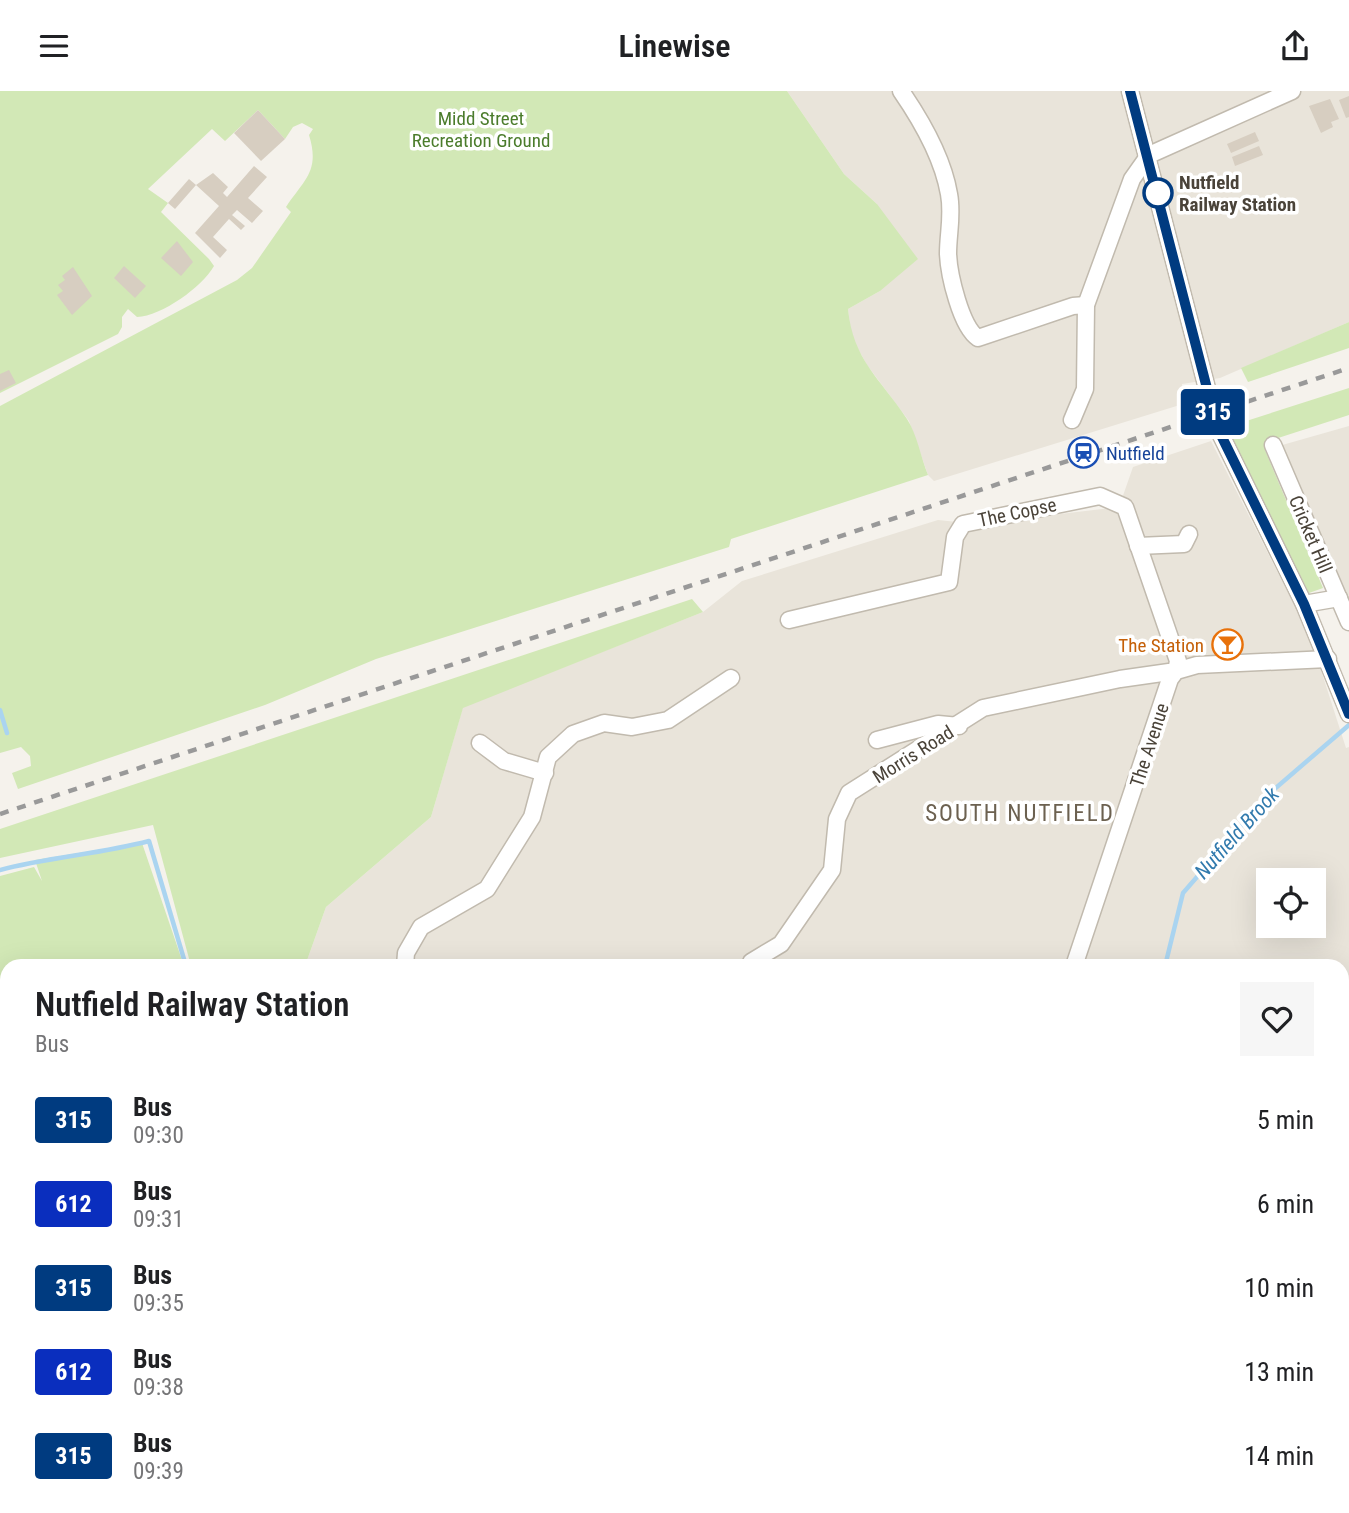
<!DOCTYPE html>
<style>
body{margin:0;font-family:"Roboto Condensed",sans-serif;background:#f6f6f6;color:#202124;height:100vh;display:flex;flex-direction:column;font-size:26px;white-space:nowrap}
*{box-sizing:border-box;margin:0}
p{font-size:23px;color:#757577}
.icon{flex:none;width:38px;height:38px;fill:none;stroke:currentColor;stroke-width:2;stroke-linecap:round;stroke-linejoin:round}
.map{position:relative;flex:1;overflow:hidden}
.panel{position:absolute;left:0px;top:868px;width:1349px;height:555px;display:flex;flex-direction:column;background:#fff;border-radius:21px 21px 0 0;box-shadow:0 7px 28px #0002}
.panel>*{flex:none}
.badge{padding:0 14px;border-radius:5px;font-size:24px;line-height:46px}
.controls{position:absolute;left:1256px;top:777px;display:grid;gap:14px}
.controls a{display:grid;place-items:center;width:70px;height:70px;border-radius:0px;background:#fff;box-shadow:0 7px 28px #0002;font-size:35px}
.map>.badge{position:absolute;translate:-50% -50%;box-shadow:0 0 0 4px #fff}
.round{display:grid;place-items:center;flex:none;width:74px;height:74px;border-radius:0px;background:#f6f6f6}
.head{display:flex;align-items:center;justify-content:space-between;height:119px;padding:0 35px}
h1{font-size:33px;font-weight:600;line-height:52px}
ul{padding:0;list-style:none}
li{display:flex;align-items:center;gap:21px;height:84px;padding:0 35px}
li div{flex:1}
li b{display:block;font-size:26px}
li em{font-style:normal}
li .badge{min-width:77px;font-weight:700;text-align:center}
header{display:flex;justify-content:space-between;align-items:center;height:91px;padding:0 35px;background:#fff;font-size:32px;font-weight:600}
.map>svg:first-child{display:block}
</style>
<header><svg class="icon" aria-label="menu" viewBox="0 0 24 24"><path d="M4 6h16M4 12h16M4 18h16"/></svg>Linewise<svg class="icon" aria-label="share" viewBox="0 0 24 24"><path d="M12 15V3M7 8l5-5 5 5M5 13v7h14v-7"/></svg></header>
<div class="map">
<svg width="1349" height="1422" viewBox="0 0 1349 1422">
<rect width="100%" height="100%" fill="#f5f2ec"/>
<g fill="#e9e4da" fill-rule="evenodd">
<polygon points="787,0 1349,0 1349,231 1220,287 1182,293 1183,313 934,390 928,384 909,330 867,274 851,245 848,218 880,200 877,113 844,83"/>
<polygon points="1349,335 1349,532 1265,359"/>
<path d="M 1211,350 L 1310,545 L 1346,657 L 1349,656 L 1349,1422 L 942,1422 L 942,1416 L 1342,1416 L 1342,875 L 305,875 L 326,816 L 431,726 L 463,616 L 703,521 L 742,490 L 938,429 L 976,433 L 1119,416 L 1133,376 ZM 1269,789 L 1314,789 L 1314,835 L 1269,835 Z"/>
<polygon points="94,1416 203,1416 205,1422 97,1422"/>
<polygon points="759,1416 842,1416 838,1422 756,1422"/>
</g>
<g fill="#d2e8b6">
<path d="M 0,0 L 787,0 L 844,83 L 877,113 L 918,168 L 880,200 L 848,218 C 853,269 880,287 907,328 C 917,343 921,367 928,384 L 731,448 L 729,456 L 376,568 L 265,614 L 18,698 L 12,682 L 31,675 L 30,665 L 21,656 L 0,662 L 0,315 L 237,189 L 252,177 L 291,121 L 286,116 C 305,88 320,80 309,44 L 313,38 L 302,32 L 293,36 L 285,48 L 258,19 L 225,50 L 212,38 L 148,98 L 168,112 L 161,121 L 209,168 L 214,175 C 202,196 162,225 137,226 L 128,218 L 122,226 L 122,236 L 118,243 L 0,302 Z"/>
<polygon points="1349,231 1349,257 1248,291 1241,277"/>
<polygon points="1349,297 1349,324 1272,349 1265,359 1323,497 1309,502 1221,329 1236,324 1240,332"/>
<polygon points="692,508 703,521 463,617 431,726 326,816 305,875 191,875 153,734 0,767 0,738"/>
<polygon points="142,752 184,875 7,875 7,942 0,924 0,785 34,776 42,790 35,769"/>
<polygon points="0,972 7,994 7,1084 0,1084"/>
<polygon points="7,1102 7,1229 0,1213 0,1107"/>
<polygon points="0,1250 7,1266 7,1416 67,1416 70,1422 0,1422"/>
<polygon points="203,1416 263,1416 265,1422 205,1422"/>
<polygon points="631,1416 670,1416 678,1420 680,1416 759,1416 756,1422 647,1422"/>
</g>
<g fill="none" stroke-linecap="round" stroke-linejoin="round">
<g stroke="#aad4f0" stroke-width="4.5">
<polyline points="0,619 7,642"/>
<path d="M 0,779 C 49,766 100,763 149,750 L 186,875"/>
<polyline points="1165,875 1183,802 1271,701 1349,634"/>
<polyline points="0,938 6,954"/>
<polyline points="645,1416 660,1422"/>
<polyline points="1262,1416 1263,1422"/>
</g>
</g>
<g fill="#d7cec1">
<polygon points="1349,5 1349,26 1346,27 1339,9"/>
<polygon points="1330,8 1339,28 1331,31 1333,36 1321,42 1309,15"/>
<polygon points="258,19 285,48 261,70 234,42"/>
<polygon points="1255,41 1259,50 1231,62 1227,53"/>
<polygon points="1259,55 1263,64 1235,75 1232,66"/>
<polygon points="254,75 267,86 248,107 263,120 252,132 237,119 232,124 245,135 241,139 229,128 213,146 227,159 220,167 195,142 219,115 196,94 213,82 228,96 223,102 227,106"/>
<polygon points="189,88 196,94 175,118 168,112"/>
<polygon points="177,150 193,171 181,185 161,167"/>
<polygon points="124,175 146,195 135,207 114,187"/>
<polygon points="73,176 92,205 72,224 57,204 63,200 58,194 65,189 62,185"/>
<polygon points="9,279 16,292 0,300 0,283"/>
<polygon points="149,1416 179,1416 180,1422 150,1422"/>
</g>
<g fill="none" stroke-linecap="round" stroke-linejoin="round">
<defs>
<g id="street">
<path d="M 901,0 C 921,29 943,68 949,103 C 953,124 948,142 948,163 C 949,184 961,236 978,247 L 1073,215 L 1086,214"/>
<polyline points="1130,0 1217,336 1304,513 1349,623"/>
<polyline points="1072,329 1085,298 1086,214 1132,88 1149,64 1292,0"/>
<polyline points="1273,354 1349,531"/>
<polyline points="1138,455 1184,453 1189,443"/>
<polyline points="1304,513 1339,507"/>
<polyline points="877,649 938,633 959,635"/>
<polyline points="480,652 504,670 545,682"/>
<polyline points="751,871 781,853 832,779 837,728 849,702 983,617 1120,588 1176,580 1178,570 1125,416 1100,405 963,433 955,446 949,491 789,529"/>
<polyline points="405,875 406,862 421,836 487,798 532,726 548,666 573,643 604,632 632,636 668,629 731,587"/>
<polyline points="1074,875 1170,588 1176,580 1197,574 1328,568"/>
<polyline points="0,958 7,979"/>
<polyline points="0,1093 7,1093"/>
<polyline points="0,1227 7,1245"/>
<polyline points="1342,1353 1349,1354"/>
<polyline points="1342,1409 1349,1395"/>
<polyline points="84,1416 87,1422"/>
<polyline points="120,1416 122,1422"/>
<polyline points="1100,1416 1102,1422"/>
</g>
</defs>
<use href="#street" stroke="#c1baae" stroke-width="19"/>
<use href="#street" stroke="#fff" stroke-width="16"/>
<polyline stroke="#999" stroke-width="4.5" stroke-dasharray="9 9" stroke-linecap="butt" points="0,723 1349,277"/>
</g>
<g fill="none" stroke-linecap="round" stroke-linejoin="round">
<defs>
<polyline id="line" points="1130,0 1217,336 1304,513 1349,623"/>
</defs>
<use href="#line" stroke="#fff" stroke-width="16"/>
<use href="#line" stroke="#003b80" stroke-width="10"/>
</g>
<defs>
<symbol id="station-ring" viewBox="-11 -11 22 22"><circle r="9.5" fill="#fff" stroke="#1a4fb4" stroke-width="1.5"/><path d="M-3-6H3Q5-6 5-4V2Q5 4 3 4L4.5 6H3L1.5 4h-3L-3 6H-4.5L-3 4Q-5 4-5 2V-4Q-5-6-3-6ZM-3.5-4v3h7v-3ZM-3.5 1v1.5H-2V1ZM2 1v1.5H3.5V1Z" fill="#1a4fb4"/></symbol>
<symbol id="bar-ring" viewBox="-11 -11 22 22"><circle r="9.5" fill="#fff" stroke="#e8710a" stroke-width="1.5"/><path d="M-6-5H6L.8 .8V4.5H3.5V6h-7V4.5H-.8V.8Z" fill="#e8710a"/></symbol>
</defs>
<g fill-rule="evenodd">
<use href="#station-ring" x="1066" y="344" width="35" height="35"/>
<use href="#bar-ring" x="1210" y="536" width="35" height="35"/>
</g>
<circle fill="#fff" stroke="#003b80" stroke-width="3.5" cx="1158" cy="102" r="14"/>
<g text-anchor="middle" stroke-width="7" stroke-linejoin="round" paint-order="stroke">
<g font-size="19" fill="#4b7c2c" stroke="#fff">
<text x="481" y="34">Midd Street<tspan x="481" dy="22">Recreation Ground</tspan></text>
</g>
<g font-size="19" font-weight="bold" fill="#4a4339" stroke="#fff" text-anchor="start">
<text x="1179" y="98">Nutfield<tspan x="1179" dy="22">Railway Station</tspan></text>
</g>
<g font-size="19" fill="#164399" stroke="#fff" text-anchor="start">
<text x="1106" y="369">Nutfield</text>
</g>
<g font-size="19" fill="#4a4339" stroke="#fff">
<text transform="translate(1017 421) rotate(-12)" y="7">The Copse</text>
<text transform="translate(1311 443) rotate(67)" y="7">Cricket Hill</text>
<text transform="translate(1149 654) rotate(-72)" y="7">The Avenue</text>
<text transform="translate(913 663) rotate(-32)" y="7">Morris Road</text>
</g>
<g font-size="19" fill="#c56008" stroke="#fff" text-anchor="end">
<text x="1204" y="561">The Station</text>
</g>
<g font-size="21" font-style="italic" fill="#317aad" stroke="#fff">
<text transform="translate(1237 742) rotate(-48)" y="7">Nutfield Brook</text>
</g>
<g font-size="23" letter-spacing="2" fill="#6c6150" stroke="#fff">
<text x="1020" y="730">SOUTH NUTFIELD</text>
</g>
</g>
</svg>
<div class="controls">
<a><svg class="icon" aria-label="locate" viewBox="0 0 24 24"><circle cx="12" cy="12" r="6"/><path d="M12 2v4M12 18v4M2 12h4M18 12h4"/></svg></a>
</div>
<b class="badge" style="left:1213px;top:321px;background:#003b80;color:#fff">315</b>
<section class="panel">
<div class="head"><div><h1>Nutfield Railway Station</h1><p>Bus</p></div><a class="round"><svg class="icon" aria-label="heart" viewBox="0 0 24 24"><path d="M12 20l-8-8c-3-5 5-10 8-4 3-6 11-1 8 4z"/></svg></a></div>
<ul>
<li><span class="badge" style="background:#003b80;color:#fff">315</span><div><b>Bus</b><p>09:30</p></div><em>5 min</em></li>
<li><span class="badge" style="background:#0a2ebe;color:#fff">612</span><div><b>Bus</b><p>09:31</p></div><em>6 min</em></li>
<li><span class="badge" style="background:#003b80;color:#fff">315</span><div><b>Bus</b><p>09:35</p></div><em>10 min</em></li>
<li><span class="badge" style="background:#0a2ebe;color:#fff">612</span><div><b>Bus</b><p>09:38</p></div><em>13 min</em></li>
<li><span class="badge" style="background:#003b80;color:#fff">315</span><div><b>Bus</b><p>09:39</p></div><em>14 min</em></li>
</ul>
</section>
</div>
